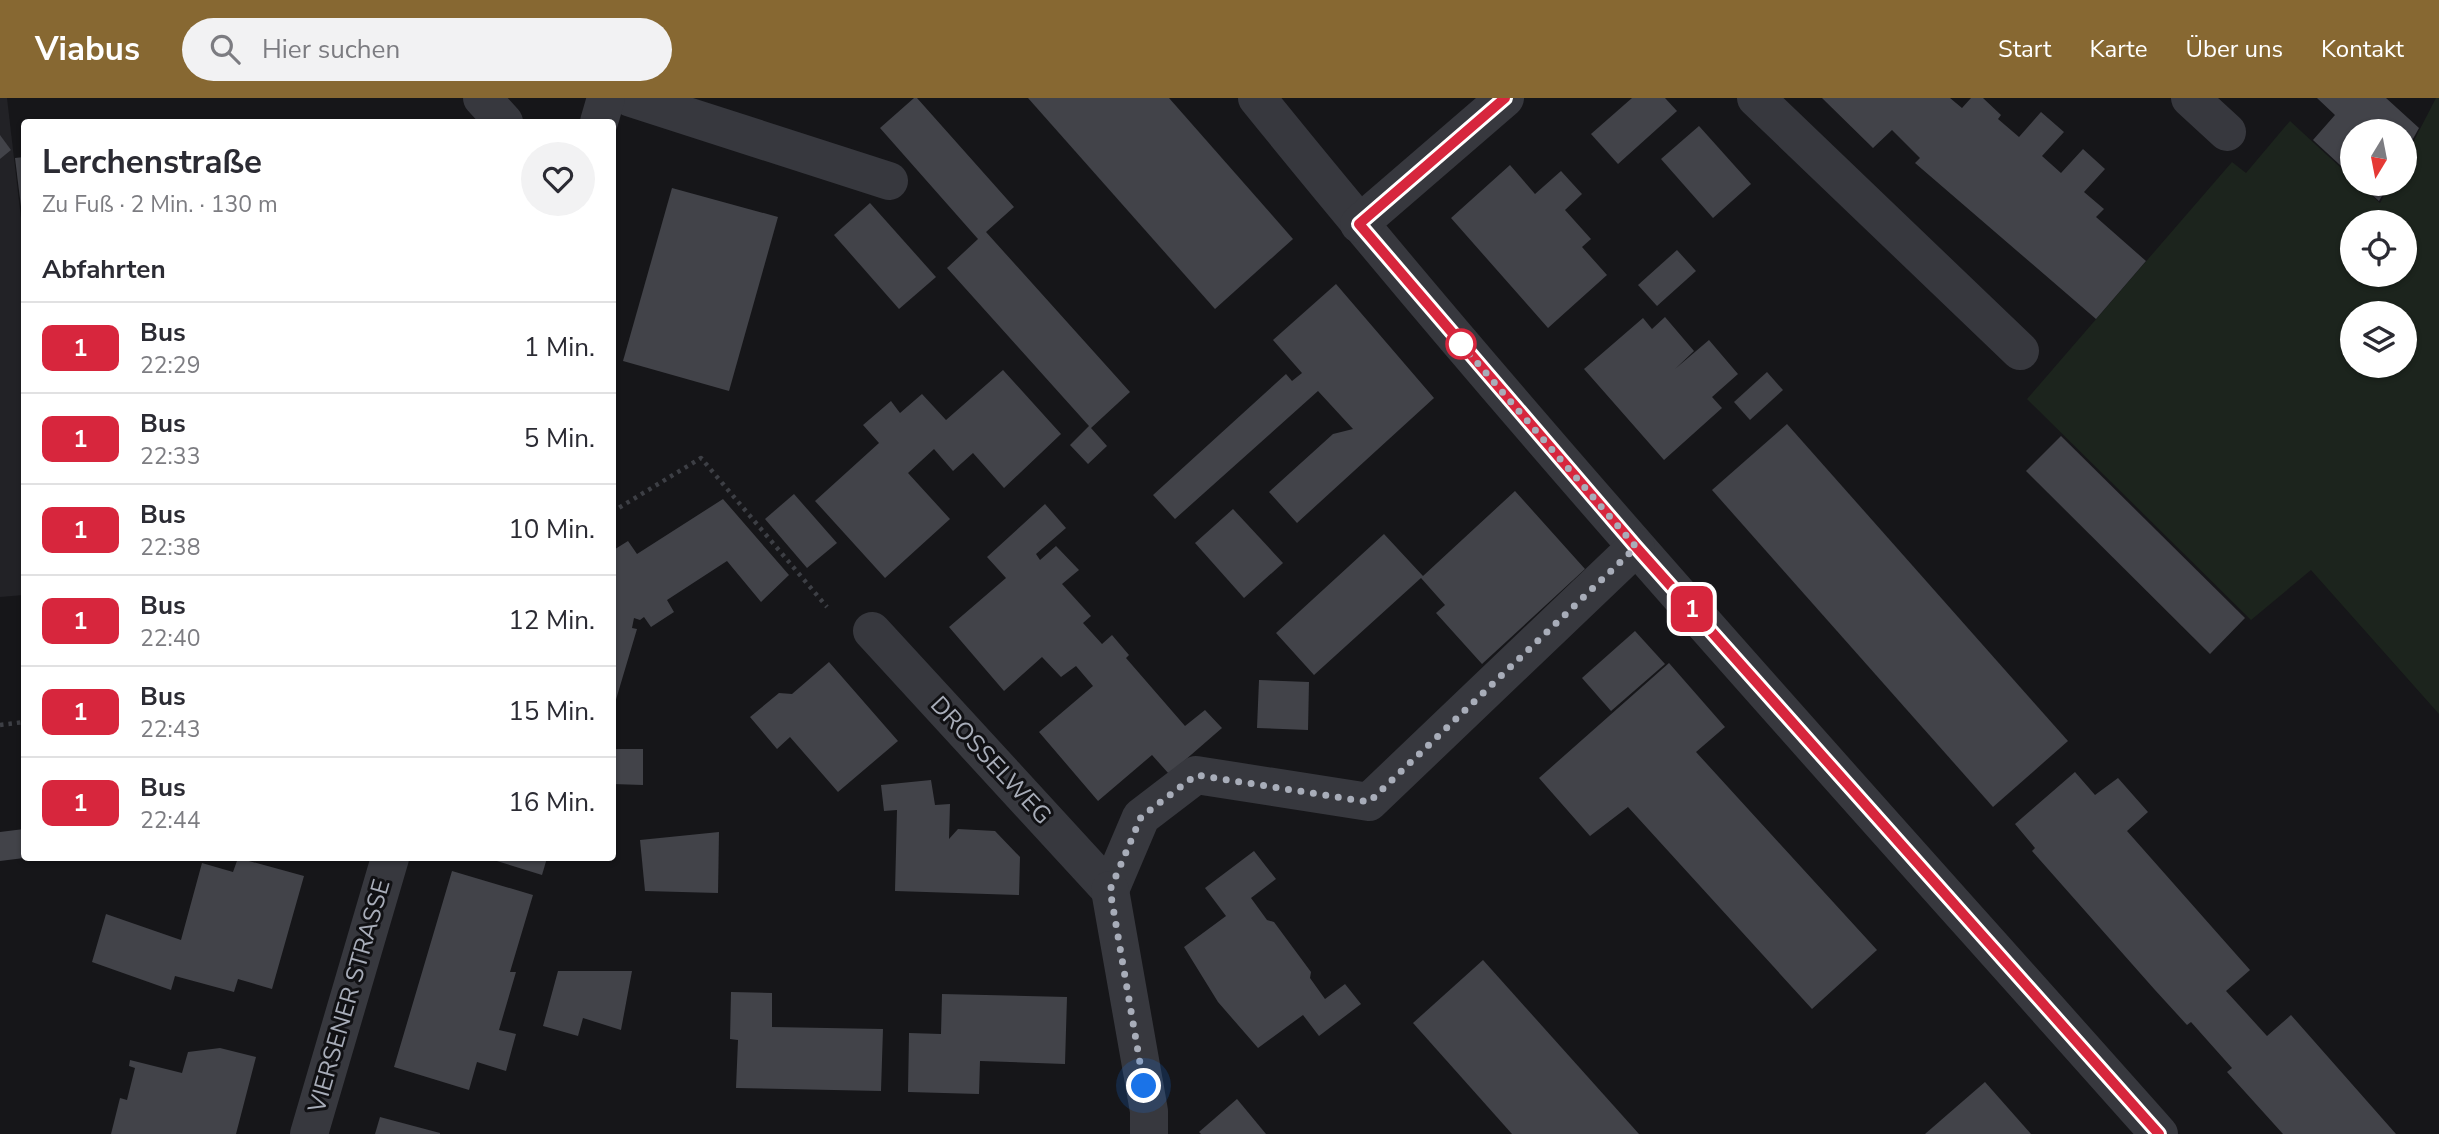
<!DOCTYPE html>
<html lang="de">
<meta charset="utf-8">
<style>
body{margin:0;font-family:"Nunito Sans",sans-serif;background:#f2f2f3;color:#2b2b33;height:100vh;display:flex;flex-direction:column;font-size:26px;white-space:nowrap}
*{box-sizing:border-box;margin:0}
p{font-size:23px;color:#7c7c81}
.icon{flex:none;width:38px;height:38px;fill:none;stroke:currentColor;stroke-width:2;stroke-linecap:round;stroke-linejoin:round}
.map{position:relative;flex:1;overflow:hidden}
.side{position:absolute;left:21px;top:21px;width:595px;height:742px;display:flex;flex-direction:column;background:#fff;border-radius:7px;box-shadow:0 2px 5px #0004}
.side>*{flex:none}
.badge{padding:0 14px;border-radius:10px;font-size:24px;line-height:46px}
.needle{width:46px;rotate:190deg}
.buttons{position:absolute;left:2340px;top:21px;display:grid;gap:14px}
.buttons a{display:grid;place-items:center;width:77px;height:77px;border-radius:50%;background:#fff;box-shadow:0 2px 5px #0004;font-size:35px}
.you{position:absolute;width:35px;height:35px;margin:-18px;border:5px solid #fff;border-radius:50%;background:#1a73e8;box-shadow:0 0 0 10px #1a73e833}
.map>.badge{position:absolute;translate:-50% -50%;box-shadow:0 0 0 4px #fff}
h2{padding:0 21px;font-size:26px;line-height:63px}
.round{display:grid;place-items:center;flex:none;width:74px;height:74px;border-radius:37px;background:#f2f2f3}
.headline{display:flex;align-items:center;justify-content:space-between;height:119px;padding:0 21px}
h1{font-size:33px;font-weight:700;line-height:52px}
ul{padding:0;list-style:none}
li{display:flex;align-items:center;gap:21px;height:91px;padding:0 21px;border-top:2px solid #e1e1e2}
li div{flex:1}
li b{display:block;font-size:26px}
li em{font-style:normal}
li .badge{min-width:77px;font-weight:700;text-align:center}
header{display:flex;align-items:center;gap:42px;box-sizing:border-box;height:98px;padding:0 35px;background:#876832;color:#fff}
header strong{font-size:33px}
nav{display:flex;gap:38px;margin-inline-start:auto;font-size:24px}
.search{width:490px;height:63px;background:#f2f2f3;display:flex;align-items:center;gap:18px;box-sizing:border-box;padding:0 24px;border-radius:38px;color:#7c7c81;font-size:26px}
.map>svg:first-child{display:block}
</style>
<header>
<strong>Viabus</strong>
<div class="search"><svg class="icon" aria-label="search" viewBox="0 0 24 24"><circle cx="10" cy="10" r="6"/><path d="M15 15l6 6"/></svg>Hier suchen</div>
<nav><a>Start</a><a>Karte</a><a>Über uns</a><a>Kontakt</a></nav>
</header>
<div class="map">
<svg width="2439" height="1036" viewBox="0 0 2439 1036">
<rect width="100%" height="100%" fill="#161619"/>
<polygon fill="#222226" points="0,0 7,0 24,146 24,497 0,499"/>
<path fill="#1c241d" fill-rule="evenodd" d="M 2436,0 L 2439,0 L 2439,616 L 2311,472 L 2251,522 L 2027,301 L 2232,64 L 2246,75 L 2290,23 L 2352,80 L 2352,86 L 2359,86 L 2380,105 L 2390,86 L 2404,86 L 2405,60 ZM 2352,124 L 2404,124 L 2404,177 L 2352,177 ZM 2352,215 L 2404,215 L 2404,268 L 2352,268 Z"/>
<g fill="#424349">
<polygon points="914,0 917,0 1014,109 986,134 1130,294 1091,330 1107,348 1088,366 1070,347 1089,328 947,170 978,141 880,30"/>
<polygon points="1028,0 1169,0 1293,141 1215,211"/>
<polygon points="1632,0 1665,0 1677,13 1618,66 1591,36"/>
<polygon points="1822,0 1950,0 1962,10 1971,0 1983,0 2001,17 1998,21 2019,39 2041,14 2064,34 2042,58 2061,75 2083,51 2105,71 2084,94 2104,111 2096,119 2146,163 2096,221 1915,65 1920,60 1892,32 1873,50"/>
<polygon points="2317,0 2386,0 2419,30 2404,57 2404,33 2352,33 2352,78 2313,42 2335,17"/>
<polygon points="1699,28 1751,86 1713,120 1661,61"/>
<polygon points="0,37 11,52 0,61"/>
<polygon points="24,59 24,125 23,125 15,60"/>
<polygon points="1510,67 1535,96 1561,73 1582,96 1565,112 1591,141 1582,149 1607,177 1548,230 1451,120"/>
<polygon points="2360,86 2389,86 2379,103"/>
<polygon points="672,90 778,119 729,293 623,263"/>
<polygon points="870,105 936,179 899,211 834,137"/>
<polygon points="1677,152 1696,173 1657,208 1638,187"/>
<polygon points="1336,186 1434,300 1297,425 1269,394 1333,336 1353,331 1318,293 1175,421 1153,397 1286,276 1292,283 1302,275 1273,242"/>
<polygon points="1665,219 1694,253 1675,271 1709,242 1738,276 1712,299 1722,310 1664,362 1584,271 1643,220 1652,231"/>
<polygon points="1003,272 1061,336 1004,390 973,355 953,373 934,351 908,375 950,421 885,480 815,403 879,345 863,327 891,303 900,315 922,296 946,322"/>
<polygon points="1767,274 1783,292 1750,322 1734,304"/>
<polygon points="1787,326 2068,643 1993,709 1712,392"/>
<polygon points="2061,338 2245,520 2210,556 2026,373"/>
<polygon points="1515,393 1585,471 1482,566 1436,515 1445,507 1421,480 1314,577 1276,535 1384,436 1423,478"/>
<polygon points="794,396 837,445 807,470 765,421"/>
<polygon points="723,401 789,477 761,504 727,463 667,502 674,514 651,529 644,519 640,522 634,520 632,530 637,531 612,615 612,453 628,443 637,456"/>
<polygon points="1045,406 1066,430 1036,456 1040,462 1056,448 1079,472 1062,486 1091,518 1083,525 1102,546 1112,537 1129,557 1126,560 1185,628 1205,612 1222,630 1169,676 1152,657 1098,703 1039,634 1093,588 1076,568 1061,579 1042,559 1004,593 949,529 1006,480 987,459"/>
<polygon points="1233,411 1283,465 1244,500 1195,445"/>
<polygon points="1635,533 1665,566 1611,613 1582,580"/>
<polygon points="829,564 898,643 838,694 790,639 777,651 750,619 779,595 792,596"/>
<polygon points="1669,565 1725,629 1696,654 1877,852 1812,911 1628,709 1590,738 1539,680"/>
<polygon points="1259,582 1309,584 1308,632 1257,630"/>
<polygon points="612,651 643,651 643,687 612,686"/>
<polygon points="2075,674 2095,697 2118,680 2148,714 2127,733 2250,872 2226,893 2247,916 2267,938 2291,917 2396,1036 2283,1036 2227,974 2232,970 2191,924 2187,927 2155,892 2032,753 2035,750 2015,726"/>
<polygon points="931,682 935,707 950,706 949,741 958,731 995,733 1020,759 1019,797 895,793 897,712 884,713 881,687"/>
<polygon points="24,731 24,760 0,763 0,734"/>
<polygon points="719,734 718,795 645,793 640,742"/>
<polygon points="1254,753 1276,781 1251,800 1267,822 1274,824 1311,874 1310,880 1325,901 1345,886 1361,906 1319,938 1303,917 1258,950 1218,904 1184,849 1226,818 1205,790"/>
<polygon points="238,760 304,778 272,891 238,881 234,894 175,878 171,892 92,864 106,816 181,842 202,765 233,774"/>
<polygon points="487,760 547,760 542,777"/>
<polygon points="452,773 533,797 510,874 516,874 499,932 516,936 506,973 477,964 469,992 394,969"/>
<polygon points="1483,862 1639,1036 1512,1036 1413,925"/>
<polygon points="558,873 632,873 621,932 583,920 578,938 543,928"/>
<polygon points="731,894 772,895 772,929 883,931 881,993 736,990 738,942 730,941"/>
<polygon points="942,896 1067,899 1065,966 980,963 979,996 908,994 909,935 941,936"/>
<polygon points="220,950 256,959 236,1036 111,1036 120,1000 127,1002 135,970 129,968 130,962 182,975 188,954"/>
<polygon points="1985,984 2031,1036 1925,1036"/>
<polygon points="1237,1001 1266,1036 1201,1036 1199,1034"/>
<polygon points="380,1019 440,1035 440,1036 375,1036"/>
</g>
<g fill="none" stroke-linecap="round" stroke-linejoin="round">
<g stroke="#3d3f45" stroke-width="4.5" stroke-dasharray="3.5 5" stroke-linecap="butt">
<polyline points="612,414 701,360 827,509"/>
<polyline points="0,627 24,624"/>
</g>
<g stroke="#37383e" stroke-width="38">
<polyline points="482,0 504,24"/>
<polyline points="631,0 889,83"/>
<path d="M 1257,0 C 1545,356 1855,694 2159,1036"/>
<polyline points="1756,0 2020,253"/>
<polyline points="2190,0 2227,34"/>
<polyline points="599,24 606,0"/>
<polyline points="1359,126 1505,0"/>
<polyline points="872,533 1110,792 1141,719 1196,677 1369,704 1636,449"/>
<polyline points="1110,792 1149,1013 1149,1036"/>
<polyline points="309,1036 390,760"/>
</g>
</g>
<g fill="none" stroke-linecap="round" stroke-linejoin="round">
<defs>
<polyline id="line" points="1505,0 1359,126 1636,449 2159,1036"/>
</defs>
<use href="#line" stroke="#fff" stroke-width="16"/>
<use href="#line" stroke="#d7263d" stroke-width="10"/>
<polyline stroke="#a8adb9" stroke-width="7" stroke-dasharray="0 12.6" points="1144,988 1110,792 1141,719 1196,677 1369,704 1636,449 1461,246"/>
</g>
<circle fill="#fff" stroke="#d7263d" stroke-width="3.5" cx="1461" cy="246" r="14"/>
<g text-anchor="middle" stroke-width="6" stroke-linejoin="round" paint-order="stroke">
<g font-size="24" fill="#a8adb9" stroke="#111114">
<text transform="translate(991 662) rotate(47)" y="8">DROSSELWEG</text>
<text transform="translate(349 898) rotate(-74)" y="8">VIERSENER STRASSE</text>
</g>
</g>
</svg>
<div class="buttons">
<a><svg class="needle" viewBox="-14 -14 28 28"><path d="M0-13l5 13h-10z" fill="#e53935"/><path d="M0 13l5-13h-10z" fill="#7c7c81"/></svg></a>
<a><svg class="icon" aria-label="locate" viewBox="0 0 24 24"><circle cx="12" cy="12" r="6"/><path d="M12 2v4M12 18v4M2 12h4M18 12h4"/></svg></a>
<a><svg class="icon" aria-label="layers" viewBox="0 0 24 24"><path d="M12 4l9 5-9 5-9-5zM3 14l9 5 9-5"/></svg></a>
</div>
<div class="you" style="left:1144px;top:988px"></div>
<b class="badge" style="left:1692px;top:511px;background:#d7263d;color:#fff">1</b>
<section class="side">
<div class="headline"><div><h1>Lerchenstraße</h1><p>Zu Fuß · 2 Min. · 130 m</p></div><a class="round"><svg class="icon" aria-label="heart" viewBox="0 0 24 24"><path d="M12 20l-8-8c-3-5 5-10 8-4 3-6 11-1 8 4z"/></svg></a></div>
<h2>Abfahrten</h2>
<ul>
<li><span class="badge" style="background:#d7263d;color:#fff">1</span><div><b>Bus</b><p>22:29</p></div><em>1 Min.</em></li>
<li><span class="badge" style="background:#d7263d;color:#fff">1</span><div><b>Bus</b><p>22:33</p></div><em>5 Min.</em></li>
<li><span class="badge" style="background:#d7263d;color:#fff">1</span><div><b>Bus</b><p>22:38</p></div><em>10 Min.</em></li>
<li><span class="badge" style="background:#d7263d;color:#fff">1</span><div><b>Bus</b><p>22:40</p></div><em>12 Min.</em></li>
<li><span class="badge" style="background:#d7263d;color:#fff">1</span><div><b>Bus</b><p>22:43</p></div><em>15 Min.</em></li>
<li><span class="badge" style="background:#d7263d;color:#fff">1</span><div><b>Bus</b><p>22:44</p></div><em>16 Min.</em></li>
</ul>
</section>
</div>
